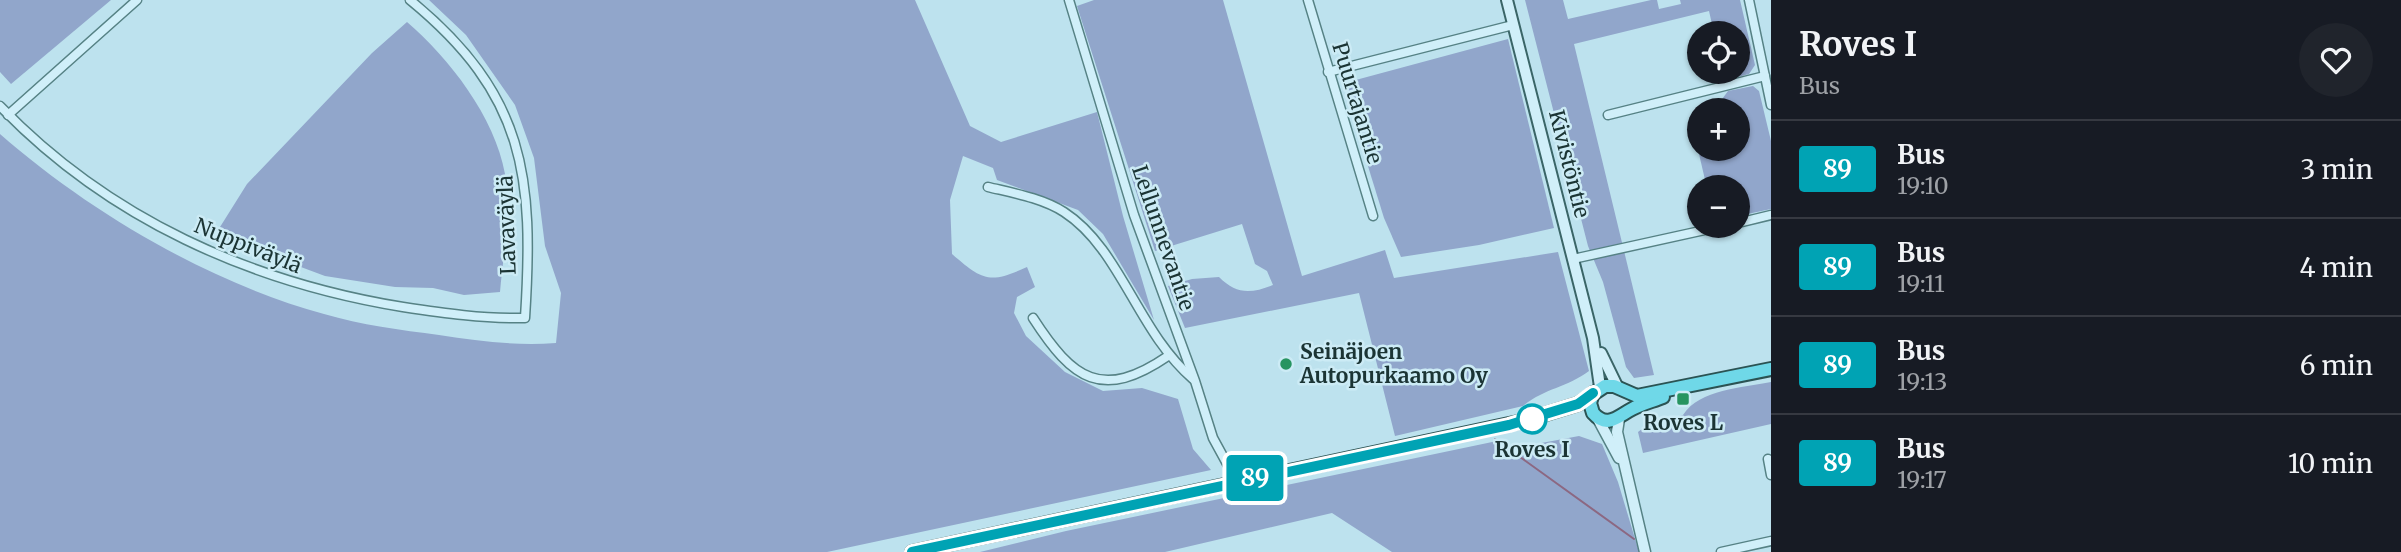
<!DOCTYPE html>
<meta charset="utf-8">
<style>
body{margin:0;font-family:Merriweather,serif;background:#20242c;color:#f1f3f6;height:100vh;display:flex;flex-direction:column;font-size:26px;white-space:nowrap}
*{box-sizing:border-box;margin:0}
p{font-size:23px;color:#9ea1a6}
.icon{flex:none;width:38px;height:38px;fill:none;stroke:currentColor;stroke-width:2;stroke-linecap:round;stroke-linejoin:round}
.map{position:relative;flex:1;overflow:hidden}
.details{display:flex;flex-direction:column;background:#171b24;width:630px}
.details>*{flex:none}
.badge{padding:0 14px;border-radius:5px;font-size:24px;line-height:46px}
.controls{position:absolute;left:1687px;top:21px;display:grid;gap:14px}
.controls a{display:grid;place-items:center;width:63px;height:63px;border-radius:50%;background:#171b24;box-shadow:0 2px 5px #0004;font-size:35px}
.map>.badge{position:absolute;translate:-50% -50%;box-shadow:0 0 0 4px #fff}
.round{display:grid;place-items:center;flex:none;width:74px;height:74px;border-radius:37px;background:#20242c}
.summary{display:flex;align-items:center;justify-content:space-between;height:119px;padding:0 28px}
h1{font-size:33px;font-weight:700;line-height:52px}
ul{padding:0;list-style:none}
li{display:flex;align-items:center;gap:21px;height:98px;padding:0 28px;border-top:2px solid #363941}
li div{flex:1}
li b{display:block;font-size:26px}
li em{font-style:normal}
li .badge{min-width:77px;font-weight:700;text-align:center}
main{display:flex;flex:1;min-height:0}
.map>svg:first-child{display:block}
</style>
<main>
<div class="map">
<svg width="1771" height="552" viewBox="0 0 1771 552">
<rect width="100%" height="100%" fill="#bde2ee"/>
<g fill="#91a6cb">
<polygon points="0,0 111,0 11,84 0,72"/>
<path d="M 429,0 L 915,0 L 970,126 L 1001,142 L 1097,112 L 1123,216 L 1154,320 L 1103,234 L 1078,210 L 997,180 L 993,168 L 963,156 L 950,200 L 952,254 C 983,281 990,284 1027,267 L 1035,287 L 1017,297 L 1014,313 L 1026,336 L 1065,372 L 1103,391 L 1142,388 L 1178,399 L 1193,449 L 1211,470 L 827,552 L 0,552 L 0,134 C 89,212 210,283 324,314 C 361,325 401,330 439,335 C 479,341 515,346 556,343 L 561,293 L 545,246 L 534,158 L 515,105 L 466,35 Z"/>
<path d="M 1094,0 L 1223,0 L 1302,276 L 1385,250 L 1394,278 L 1558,252 L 1589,371 C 1568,387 1543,389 1523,406 L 1395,436 L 1359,293 L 1185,328 L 1168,286 L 1192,279 L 1219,277 C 1236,294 1250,294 1273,285 L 1267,271 L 1255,264 L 1242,224 L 1155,251 L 1077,6 Z"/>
<polygon points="1525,0 1563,0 1568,19 1651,0 1657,0 1659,9 1681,4 1680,0 1740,0 1755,65 1749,74 1726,80 1724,72 1738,72 1738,33 1714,33 1709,11 1574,44 1654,375 1634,378 1626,367 1603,282 1588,246"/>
<path d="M 407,22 C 449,58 495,117 505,174 C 512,211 503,255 500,292 L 464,295 L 433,288 L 395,287 L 325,276 L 215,235 L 247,184 L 372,53 Z"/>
<polygon points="1508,39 1554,228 1479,245 1401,257 1384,218 1346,95 1352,81"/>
<polygon points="1753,86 1759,91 1771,141 1771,209 1738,216 1738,187 1725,187 1723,180 1706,184 1699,154 1738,149 1738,110 1722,110 1720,102 1728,91"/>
<path d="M 1771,382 L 1771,424 L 1643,453 L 1638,432 L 1646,426 L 1683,415 C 1700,389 1742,388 1771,382 Z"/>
<polygon points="1579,436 1602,444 1618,482 1639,552 1392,552 1332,513 1165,552 980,552 1066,531 1497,441 1509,449"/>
</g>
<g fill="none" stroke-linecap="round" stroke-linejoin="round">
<polyline stroke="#8c6882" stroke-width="2" points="1495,439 1634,539"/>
<defs>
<g id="minor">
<polyline points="1069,0 1134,215 1195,381 1213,438 1237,482"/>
<polyline points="1308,0 1373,216"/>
<polyline points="1749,0 1771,105"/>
<polyline points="1328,72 1513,25"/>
<path d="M 0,106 C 109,219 250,282 403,307 C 443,313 484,319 525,318 C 534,177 526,95 410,0"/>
<polyline points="8,115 137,0"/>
<polyline points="1608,115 1765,76"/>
<path d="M 988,187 C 1013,193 1042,198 1064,212 C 1121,249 1137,331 1193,379"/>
<polyline points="1738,223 1771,215"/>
<polyline points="1573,259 1723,226"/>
<path d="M 1033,318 C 1073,380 1102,401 1168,356"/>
<polyline points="1768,459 1771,475"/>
<polyline points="1721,552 1771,541"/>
</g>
<g id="tertiary">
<polyline points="1598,419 1619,458"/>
<polyline points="1619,419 1617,432 1645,552"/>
</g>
<g id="secondary">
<polyline points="1507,0 1593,338 1600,387"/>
<polyline points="1601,353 1618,388"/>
</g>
<g id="trunk">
<path d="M 1593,393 L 1590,403 L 1593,413 C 1607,429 1617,417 1632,409 C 1641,404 1653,401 1663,397"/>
<polyline points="912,552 1523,421 1578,404 1605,386 1614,386 1637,396 1771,369"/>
</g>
</defs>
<use href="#minor" stroke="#568285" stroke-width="11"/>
<use href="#tertiary" stroke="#568285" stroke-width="13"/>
<use href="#secondary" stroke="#3a6567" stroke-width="14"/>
<use href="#trunk" stroke="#2b5353" stroke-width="16"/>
<use href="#minor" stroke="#d0eff9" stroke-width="8"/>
<use href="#tertiary" stroke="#d0eff9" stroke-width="10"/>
<use href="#secondary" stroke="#d0eff9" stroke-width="10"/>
<use href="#trunk" stroke="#6fd8e8" stroke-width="12"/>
</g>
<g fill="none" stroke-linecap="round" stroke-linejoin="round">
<defs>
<polyline id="line" points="912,552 1509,425 1578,404 1593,393"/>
</defs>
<use href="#line" stroke="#fff" stroke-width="16"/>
<use href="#line" stroke="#00a3b4" stroke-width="10"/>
</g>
<g fill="#269460" stroke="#ccebf5" stroke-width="2.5">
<circle cx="1286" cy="364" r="7"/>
<rect x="1676" y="392" width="14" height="14" rx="3.5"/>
</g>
<circle fill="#fff" stroke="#00a3b4" stroke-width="3.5" cx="1532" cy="419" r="14"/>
<g text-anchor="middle" stroke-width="5" stroke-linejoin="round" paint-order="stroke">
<g font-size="21" fill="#1b3434" stroke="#ccebf5">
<text transform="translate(1357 103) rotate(73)" y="7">Puurtajantie</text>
<text transform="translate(1569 164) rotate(76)" y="7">Kivistöntie</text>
<text transform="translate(507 225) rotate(-92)" y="7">Lavaväylä</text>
<text transform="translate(1163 238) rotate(71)" y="7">Lellunnevantie</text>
<text transform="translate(248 246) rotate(22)" y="7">Nuppiväylä</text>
</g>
<g font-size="21" font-weight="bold" fill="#1b3434" stroke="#ccebf5" text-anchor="start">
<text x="1300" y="359">Seinäjoen<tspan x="1300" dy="24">Autopurkaamo Oy</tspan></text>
<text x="1683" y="430" text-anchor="middle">Roves L</text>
</g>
<g font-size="21" font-weight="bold" fill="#1b3434" stroke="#ccebf5">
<text x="1532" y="457">Roves I</text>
</g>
</g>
</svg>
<div class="controls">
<a><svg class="icon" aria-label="locate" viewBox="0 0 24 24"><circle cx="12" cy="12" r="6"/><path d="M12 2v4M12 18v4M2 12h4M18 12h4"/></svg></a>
<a>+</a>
<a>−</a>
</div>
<b class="badge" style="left:1255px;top:478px;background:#00a3b4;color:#fff">89</b>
</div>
<section class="details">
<div class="summary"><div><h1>Roves I</h1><p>Bus</p></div><a class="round"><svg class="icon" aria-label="heart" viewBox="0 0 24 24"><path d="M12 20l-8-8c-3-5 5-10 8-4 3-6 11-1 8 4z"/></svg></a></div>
<ul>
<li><span class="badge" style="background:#00a3b4;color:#fff">89</span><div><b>Bus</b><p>19:10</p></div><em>3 min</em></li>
<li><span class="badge" style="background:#00a3b4;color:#fff">89</span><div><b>Bus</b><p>19:11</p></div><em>4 min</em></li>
<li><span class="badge" style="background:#00a3b4;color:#fff">89</span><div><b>Bus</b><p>19:13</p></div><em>6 min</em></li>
<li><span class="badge" style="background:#00a3b4;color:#fff">89</span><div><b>Bus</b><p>19:17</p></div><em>10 min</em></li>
</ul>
</section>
</main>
